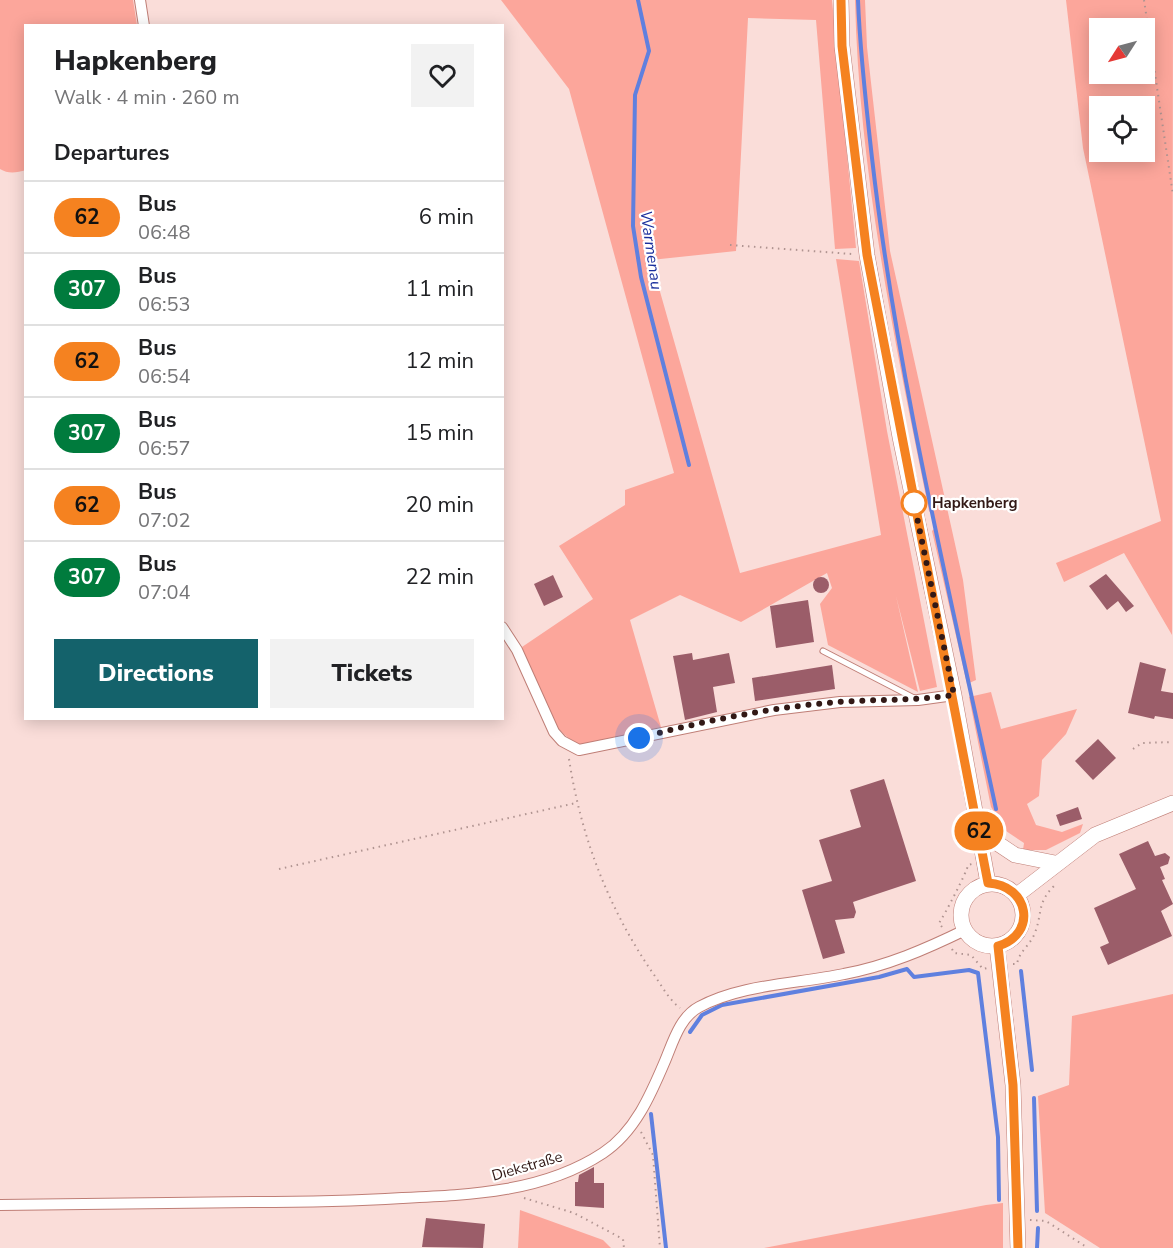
<!DOCTYPE html>
<meta charset="utf-8">
<style>
body{margin:0;font-family:"Nunito Sans",sans-serif;background:#f2f2f2;color:#202124;height:100vh;display:flex;flex-direction:column;font-size:22px;white-space:nowrap}
*{box-sizing:border-box;margin:0}
p{font-size:20px;color:#757577}
.icon{flex:none;width:33px;height:33px;fill:none;stroke:currentColor;stroke-width:2;stroke-linecap:round;stroke-linejoin:round}
.map{position:relative;flex:1;overflow:hidden}
.drawer{position:absolute;left:24px;top:24px;width:480px;height:696px;display:flex;flex-direction:column;background:#fff;border-radius:0px;box-shadow:0 3px 15px #0003}
.drawer>*{flex:none}
.badge{padding:0 12px;border-radius:20px;font-size:21px;line-height:39px}
.needle{width:39px;rotate:234deg}
.buttons{position:absolute;left:1089px;top:18px;display:grid;gap:12px}
.buttons a{display:grid;place-items:center;width:66px;height:66px;border-radius:0px;background:#fff;box-shadow:0 3px 15px #0003;font-size:30px}
.you{position:absolute;width:30px;height:30px;margin:-15px;border:4px solid #fff;border-radius:50%;background:#1a73e8;box-shadow:0 0 0 9px #1a73e833}
.map>.badge{position:absolute;translate:-50% -50%;box-shadow:0 0 0 3px #fff}
h2{padding:0 30px;font-size:22px;line-height:54px}
.round{display:grid;place-items:center;flex:none;width:63px;height:63px;border-radius:0px;background:#f2f2f2}
.headline{display:flex;align-items:center;justify-content:space-between;height:102px;padding:0 30px}
h1{font-size:28px;font-weight:800;line-height:45px}
.cta{display:flex;gap:12px;margin-top:auto;padding:12px 30px}
.cta a{flex:1;height:69px;border-radius:0px;background:#14626b;color:#fff;font-size:24px;font-weight:800;line-height:69px;text-align:center}
.cta a+a{background:#f2f2f2;color:#202124}
ul{padding:0;list-style:none}
li{display:flex;align-items:center;gap:18px;height:72px;padding:0 30px;border-top:2px solid #e0e0e0}
li div{flex:1}
li b{display:block;font-size:22px}
li em{font-style:normal}
li .badge{min-width:66px;font-weight:700;text-align:center}
.map>svg:first-child{display:block}
</style>
<div class="map">
<svg width="1173" height="1248" viewBox="0 0 1173 1248">
<rect width="100%" height="100%" fill="#faddd9"/>
<g fill="#fca69b" fill-rule="evenodd">
<path d="M 0,0 L 133,0 L 137,25 L 26,26 L 26,170 C 16,173 8,174 0,169 Z"/>
<path d="M 501,0 L 832,0 L 856,248 L 835,249 L 816,20 L 748,18 L 736,251 L 651,260 L 740,573 L 881,535 L 836,259 L 859,261 L 887,431 L 937,687 L 920,691 L 896,596 L 918,692 L 828,645 L 820,604 L 832,588 L 827,573 L 741,622 L 680,595 L 630,620 L 661,727 L 581,745 C 546,732 535,679 522,647 L 593,599 L 559,546 L 625,505 L 625,490 L 674,473 L 569,89 Z"/>
<path d="M 855,0 L 865,0 L 867,47 L 890,251 L 963,580 L 976,680 L 967,684 L 932,531 L 936,527 L 933,515 L 929,511 C 895,343 859,172 855,0 Z"/>
<path d="M 1066,0 L 1173,0 L 1172,635 L 1124,553 L 1064,582 L 1056,563 L 1161,521 L 1083,148 ZM 1100,28 L 1144,28 L 1144,74 L 1100,74 ZM 1100,106 L 1144,106 L 1144,152 L 1100,152 Z"/>
<polygon points="991,692 1001,729 1077,709 1066,734 1042,760 1039,796 1027,804 1036,825 1062,832 1083,824 1080,833 1046,850 1023,850 1024,843 1006,831 991,807 969,697"/>
<polygon points="1173,994 1173,1248 1100,1248 1045,1213 1038,1096 1069,1085 1072,1016"/>
<polygon points="1003,1203 1003,1248 764,1248 986,1205"/>
<polygon points="520,1210 603,1240 611,1248 518,1248"/>
</g>
<g fill="none" stroke-linecap="round" stroke-linejoin="round">
<g stroke="#5f80df" stroke-width="4">
<polyline points="638,0 649,51 635,95 633,226 641,277 689,465"/>
<path d="M 858,0 C 860,53 866,105 872,158 C 897,377 950,593 996,809"/>
<polyline points="1021,971 1032,1070"/>
<polyline points="690,1032 702,1015 722,1005 879,977 907,969 914,977 969,970 978,973 998,1137 999,1200"/>
<polyline points="1034,1098 1037,1211"/>
<polyline points="651,1114 666,1248"/>
<polyline points="1037,1248 1038,1228"/>
</g>
</g>
<g fill="#9b5d69">
<polygon points="1106,574 1134,606 1126,612 1118,601 1107,610 1089,586"/>
<polygon points="553,575 563,597 544,606 534,584"/>
<circle cx="821" cy="585" r="8"/>
<polygon points="808,600 814,642 776,648 770,606"/>
<polygon points="692,653 693,660 729,653 735,683 713,687 717,712 685,720 673,656"/>
<polygon points="1140,662 1166,669 1161,691 1173,693 1173,719 1155,716 1154,719 1128,713"/>
<polygon points="832,665 835,689 755,701 752,678"/>
<polygon points="1098,739 1116,758 1093,780 1075,761"/>
<polygon points="884,779 916,881 853,902 856,912 854,918 835,920 845,953 823,959 802,890 832,881 819,840 861,827 850,790"/>
<polygon points="1078,807 1082,819 1060,826 1056,815"/>
<polygon points="1148,841 1155,856 1165,853 1170,857 1168,864 1160,867 1165,879 1162,880 1173,904 1161,911 1172,936 1108,965 1100,947 1109,943 1094,908 1136,889 1119,854"/>
<polygon points="594,1167 594,1183 604,1183 604,1208 575,1206 575,1182 578,1182 579,1175"/>
<polygon points="426,1218 485,1224 483,1248 422,1247"/>
</g>
<g fill="none" stroke-linecap="round" stroke-linejoin="round">
<defs>
<polyline id="lane" points="823,651 914,698"/>
<g id="street">
<polyline points="140,0 144,26"/>
<polyline points="502,627 517,650 554,732 562,741 579,750 774,710 840,702 918,700 954,695"/>
<path d="M 0,1205 C 84,1204 168,1203 252,1202 C 302,1202 352,1201 402,1198 C 471,1195 544,1192 603,1153 C 635,1132 651,1094 665,1061 C 673,1042 680,1017 699,1007 C 741,984 797,984 844,974 C 887,966 926,949 965,930"/>
</g>
<g id="secondary">
<polyline points="841,0 842,46 867,255 900,437 954,695 988,883"/>
<polyline points="979,831 1015,855 1055,863"/>
<circle cx="992" cy="915" r="31"/>
<polyline points="1017,895 1095,835 1173,803"/>
<polyline points="997,946 1013,1085 1018,1248"/>
</g>
</defs>
<use href="#lane" stroke="#bf7e76" stroke-width="7"/>
<use href="#street" stroke="#bf7e76" stroke-width="12"/>
<use href="#secondary" stroke="#bf7e76" stroke-width="16"/>
<g stroke="#b09491" stroke-width="2" stroke-dasharray="1.5 4.5" stroke-linecap="butt">
<polyline points="1144,0 1173,195"/>
<polyline points="730,245 852,254"/>
<polyline points="1133,749 1142,743 1173,742"/>
<path d="M 569,759 C 581,837 608,907 652,972 C 661,984 668,999 680,1008"/>
<polyline points="990,810 998,826"/>
<polyline points="279,869 576,803"/>
<path d="M 942,927 L 939,923 C 943,918 968,870 968,865 L 972,864"/>
<polyline points="952,949 954,953 971,955 983,969 987,968"/>
<path d="M 1013,964 L 1017,964 C 1019,952 1029,946 1034,935 C 1043,914 1036,904 1054,886"/>
<polyline points="641,1132 653,1155 660,1248"/>
<polyline points="524,1198 574,1213 623,1239 624,1248"/>
<polyline points="1030,1220 1046,1221 1088,1248"/>
</g>
<use href="#lane" stroke="#fff" stroke-width="5"/>
<use href="#street" stroke="#fff" stroke-width="10"/>
<use href="#secondary" stroke="#fff" stroke-width="15"/>
</g>
<g fill="none" stroke-linecap="round" stroke-linejoin="round">
<defs>
<path id="line" d="M 841,0 L 842,46 L 867,255 L 988,883 C 1029,885 1038,934 998,946 L 1013,1085 L 1018,1248"/>
</defs>
<use href="#line" stroke="#fff" stroke-width="14"/>
<use href="#line" stroke="#f58220" stroke-width="9"/>
<path stroke="#321916" stroke-width="6" stroke-dasharray="0 10.8" d="M 639,738 C 704,721 772,707 839,702 C 878,699 915,701 954,695 L 914,503"/>
</g>
<circle fill="#fff" stroke="#f58220" stroke-width="3" cx="914" cy="503" r="12"/>
<g text-anchor="middle" stroke-width="4.5" stroke-linejoin="round" paint-order="stroke">
<g font-size="15" font-weight="bold" fill="#321916" stroke="#fff" text-anchor="start">
<text x="932" y="508">Hapkenberg</text>
</g>
<g font-size="15" fill="#321916" stroke="#fff">
<text transform="translate(527 1166) rotate(-16)" y="5">Diekstraße</text>
</g>
<g font-size="16" font-style="italic" fill="#192e9c" stroke="#fff">
<text transform="translate(652 250) rotate(82)" y="6">Warmenau</text>
</g>
</g>
</svg>
<div class="buttons">
<a><svg class="needle" viewBox="-14 -14 28 28"><path d="M0-13l5 13h-10z" fill="#e53935"/><path d="M0 13l5-13h-10z" fill="#757577"/></svg></a>
<a><svg class="icon" aria-label="locate" viewBox="0 0 24 24"><circle cx="12" cy="12" r="6"/><path d="M12 2v4M12 18v4M2 12h4M18 12h4"/></svg></a>
</div>
<div class="you" style="left:639px;top:738px"></div>
<b class="badge" style="left:979px;top:831px;background:#f58220;color:#111">62</b>
<section class="drawer">
<div class="headline"><div><h1>Hapkenberg</h1><p>Walk · 4 min · 260 m</p></div><a class="round"><svg class="icon" aria-label="heart" viewBox="0 0 24 24"><path d="M12 20l-8-8c-3-5 5-10 8-4 3-6 11-1 8 4z"/></svg></a></div>
<h2>Departures</h2>
<ul>
<li><span class="badge" style="background:#f58220;color:#111">62</span><div><b>Bus</b><p>06:48</p></div><em>6 min</em></li>
<li><span class="badge" style="background:#007b3d;color:#fff">307</span><div><b>Bus</b><p>06:53</p></div><em>11 min</em></li>
<li><span class="badge" style="background:#f58220;color:#111">62</span><div><b>Bus</b><p>06:54</p></div><em>12 min</em></li>
<li><span class="badge" style="background:#007b3d;color:#fff">307</span><div><b>Bus</b><p>06:57</p></div><em>15 min</em></li>
<li><span class="badge" style="background:#f58220;color:#111">62</span><div><b>Bus</b><p>07:02</p></div><em>20 min</em></li>
<li><span class="badge" style="background:#007b3d;color:#fff">307</span><div><b>Bus</b><p>07:04</p></div><em>22 min</em></li>
</ul>
<div class="cta"><a>Directions</a><a>Tickets</a></div>
</section>
</div>
